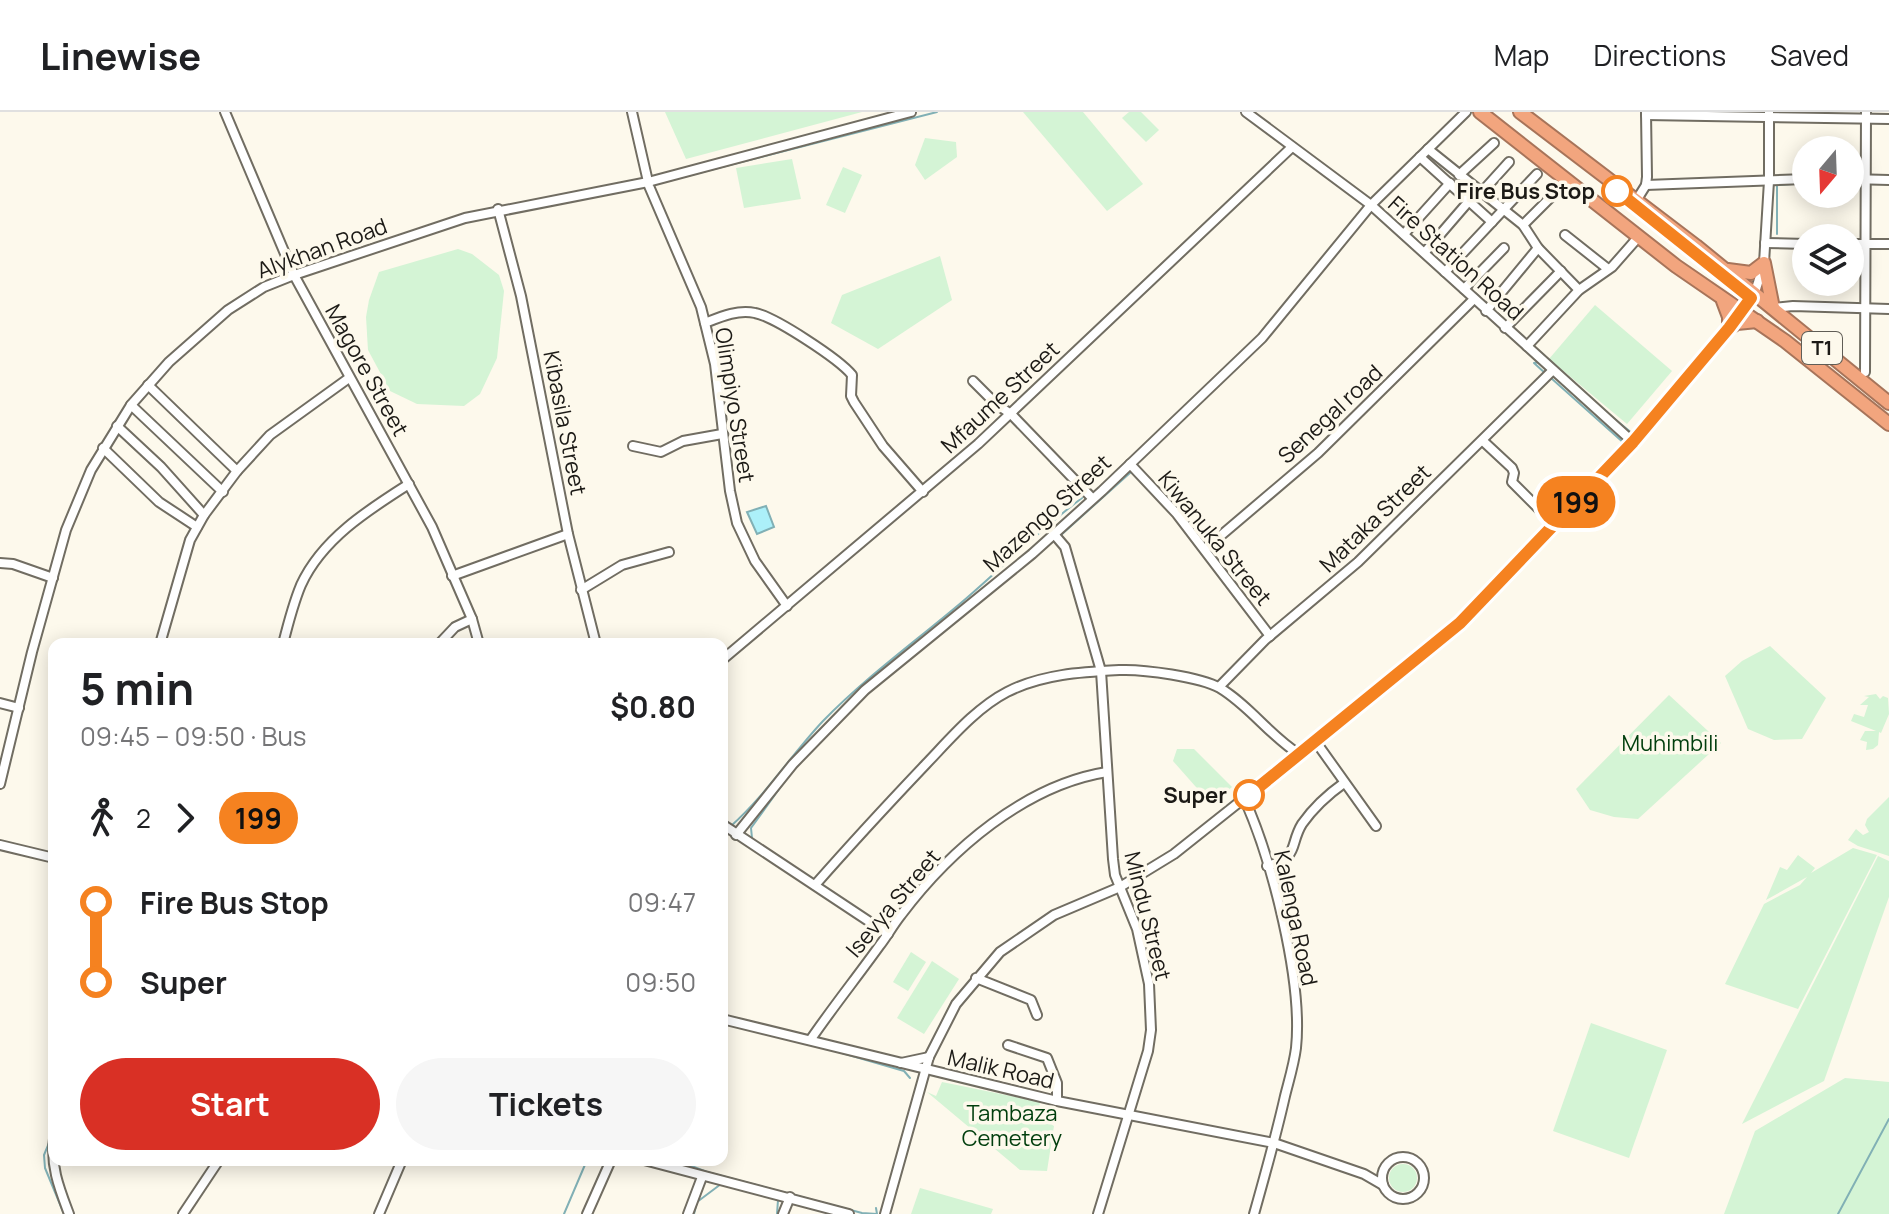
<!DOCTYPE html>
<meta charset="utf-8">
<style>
body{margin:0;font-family:Manrope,sans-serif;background:#f6f6f6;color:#202124;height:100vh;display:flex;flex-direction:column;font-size:30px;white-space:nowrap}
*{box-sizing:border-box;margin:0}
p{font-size:26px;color:#757577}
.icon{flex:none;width:44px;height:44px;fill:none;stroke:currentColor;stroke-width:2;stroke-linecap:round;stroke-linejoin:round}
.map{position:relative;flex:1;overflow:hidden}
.drawer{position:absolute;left:48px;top:526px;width:680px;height:528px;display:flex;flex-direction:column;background:#fff;border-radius:16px;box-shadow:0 4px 20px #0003}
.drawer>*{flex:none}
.badge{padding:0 16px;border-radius:26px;font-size:28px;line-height:52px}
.needle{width:52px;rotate:199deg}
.controls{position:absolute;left:1792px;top:24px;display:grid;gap:16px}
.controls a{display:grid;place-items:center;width:72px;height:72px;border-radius:50%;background:#fff;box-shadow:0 4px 20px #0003;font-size:40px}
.map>.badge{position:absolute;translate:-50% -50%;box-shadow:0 0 0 4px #fff}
.legs{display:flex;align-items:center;gap:12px;height:88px;padding:0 32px;font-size:26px}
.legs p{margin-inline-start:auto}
.head{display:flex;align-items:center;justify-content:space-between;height:136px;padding:0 32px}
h1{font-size:44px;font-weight:700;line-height:60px}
.cta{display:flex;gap:16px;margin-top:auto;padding:16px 32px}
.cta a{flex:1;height:92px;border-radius:48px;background:#d93025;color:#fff;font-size:32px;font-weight:700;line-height:92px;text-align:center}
.cta a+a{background:#f6f6f6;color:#202124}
ul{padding:0 32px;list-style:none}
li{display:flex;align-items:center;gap:28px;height:80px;font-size:30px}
li i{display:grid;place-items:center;width:12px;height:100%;margin:0 10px;background:currentColor}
li i::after{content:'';width:20px;height:20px;margin:-10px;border:6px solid;border-radius:50%;background:#fff}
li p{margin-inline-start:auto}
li:first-child i{background:linear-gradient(#0000 50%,currentColor 0)}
li:last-child i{background:linear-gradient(currentColor 50%,#0000 0)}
header{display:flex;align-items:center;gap:48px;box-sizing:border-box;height:112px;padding:0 40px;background:#fff;border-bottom:2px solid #e0e0e0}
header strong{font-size:38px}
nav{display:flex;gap:44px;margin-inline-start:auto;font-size:28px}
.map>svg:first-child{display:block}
</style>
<header>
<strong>Linewise</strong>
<nav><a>Map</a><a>Directions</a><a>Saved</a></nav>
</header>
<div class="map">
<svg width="1889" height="1102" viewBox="0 0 1889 1102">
<rect width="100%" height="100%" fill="#fdf9ec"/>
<g fill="#d4f4d5">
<polygon points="665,0 862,0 686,47"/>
<polygon points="1023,0 1083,0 1143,72 1107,99"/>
<polygon points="1129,0 1141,0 1159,18 1146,30 1122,6"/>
<polygon points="925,26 956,30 957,45 925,68 915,53"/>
<polygon points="792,47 801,87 744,96 736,56"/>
<polygon points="843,55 862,63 845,101 826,93"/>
<polygon points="458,137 472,142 499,163 504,179 497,246 480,282 464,294 417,292 390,279 368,238 366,205 369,188 379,160"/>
<polygon points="940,144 952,188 878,237 831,211 842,183"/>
<polygon points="1595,193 1672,259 1627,312 1549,247"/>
<polygon points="1770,534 1826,586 1802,627 1774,628 1748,617 1725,564 1742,549"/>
<polygon points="1876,582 1880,587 1883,584 1888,586 1889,602 1881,621 1879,620 1878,633 1873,637 1866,638 1867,630 1860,628 1865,619 1876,619 1851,609 1854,602 1864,605 1868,593 1860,593 1869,585 1864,584"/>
<polygon points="1669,583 1721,631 1638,707 1614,705 1590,698 1576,677"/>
<polygon points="1177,637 1194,637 1232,675 1211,692 1173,649"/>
<polygon points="1889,685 1889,744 1858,734 1848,728 1856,717 1863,723 1869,720 1865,713 1867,707"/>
<polygon points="1853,736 1877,743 1798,897 1725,872 1764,792 1800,773 1807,765 1766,788 1780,755 1787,758 1798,743 1815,756 1811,761"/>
<polygon points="1878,744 1889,749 1889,785 1824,969 1742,1012"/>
<polygon points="911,840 926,850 908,879 893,870"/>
<polygon points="932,849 959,867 924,922 897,906"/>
<polygon points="1591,911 1667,938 1629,1046 1553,1019"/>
<polygon points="1845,966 1889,970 1889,1102 1724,1102 1755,1019"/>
<polygon points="942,970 1040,990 1038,1004 1054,1014 1047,1059 1020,1058 927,980 936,984"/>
<circle cx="1403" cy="1066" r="14"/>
<polygon points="920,1076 993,1097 991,1102 911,1102"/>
</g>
<polygon fill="#acf0f9" stroke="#81b0b5" stroke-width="2" points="766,394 774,415 757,422 747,400"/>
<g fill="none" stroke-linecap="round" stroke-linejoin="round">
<g stroke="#81b0b5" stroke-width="2">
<polyline points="1850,71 1860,72"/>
<polyline points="652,73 937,0"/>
<polyline points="546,94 645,75"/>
<polyline points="1777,122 1777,73 1806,71"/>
<polyline points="526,187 575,436"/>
<polyline points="1540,250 1534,251 1546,262"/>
<polyline points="1551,266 1625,332"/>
<polyline points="1600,295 1633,322"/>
<polyline points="1051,351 1061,359"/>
<polyline points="1061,423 1131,360"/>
<polyline points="1042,438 1056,427"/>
<polyline points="975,494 1004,470"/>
<path d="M 722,705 L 731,714 C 766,683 791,643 823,609 C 866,565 916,529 962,490 C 1003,455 1040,417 1082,386 L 1079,378"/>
<polyline points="752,726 751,716 792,659"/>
<polyline points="835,939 904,959 910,966"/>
<polyline points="54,1019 44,1043 45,1056 64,1102"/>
<polyline points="676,1048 707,1060 862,1101 877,1102 876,1096"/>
<polyline points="765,1084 778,1088 777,1102"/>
<polyline points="564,1102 587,1048"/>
<polyline points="694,1102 697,1090 721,1072"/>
<polyline points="1838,1102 1889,1007"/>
</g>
<defs>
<g id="minor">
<polyline points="225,0 294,163 432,415 472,507 479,532"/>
<polyline points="632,0 649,74 701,195 715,252 730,379 737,411 755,449 787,494"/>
<polyline points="1246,0 1371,93 1633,330"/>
<polyline points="1646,3 1889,7"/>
<polyline points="1428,37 1523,113 1538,136 1579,178"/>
<polyline points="1420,45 1492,110"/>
<polyline points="1459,63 1494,31"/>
<polyline points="1850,67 1889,68"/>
<polyline points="1646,73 1806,67"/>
<polyline points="1481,81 1509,50"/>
<polyline points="1636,89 1646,73 1647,65 1646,1"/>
<polyline points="498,97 521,184 568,422 596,532"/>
<polyline points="1523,113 1560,76"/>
<polyline points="1404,122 1450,71"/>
<polyline points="1565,123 1608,157"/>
<polyline points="1765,131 1806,132"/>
<polyline points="1850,132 1889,132"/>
<polyline points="1425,140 1469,89"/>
<polyline points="1445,160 1537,62"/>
<polyline points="1464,177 1504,136"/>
<polyline points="1773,196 1793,194 1889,197"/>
<polyline points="1486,199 1538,136"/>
<polyline points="1740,201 1756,177 1764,151 1769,69 1769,0"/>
<path d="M 705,211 C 720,205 738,197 755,201 C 775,205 839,247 852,263 L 851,284 L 854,290 L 883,334 L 923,380"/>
<polyline points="1505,216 1561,159"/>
<polyline points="1527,234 1579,178 1612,155 1634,130"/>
<polyline points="1865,260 1866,0"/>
<polyline points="973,269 996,292 1011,302 1092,386"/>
<polyline points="148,273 237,359"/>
<polyline points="131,293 223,380"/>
<polyline points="117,314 161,355 204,403"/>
<polyline points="1483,329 1512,356 1514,361 1512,370 1551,409"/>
<polyline points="633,334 661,340 683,329 722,322"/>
<polyline points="103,336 159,390 197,415"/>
<polyline points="1130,352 1177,402 1270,524"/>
<polyline points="1053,421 1065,435 1101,559 1113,747 1115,763 1137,817 1149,872 1151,918 1148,939 1098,1102"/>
<polyline points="1205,437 1318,341 1474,187"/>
<polyline points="0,451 13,452 53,466"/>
<polyline points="452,464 568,422"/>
<polyline points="581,478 622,453 669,440"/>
<polyline points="160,532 190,428 204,403 237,359 270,323 349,266"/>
<path d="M 283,532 C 288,512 293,492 301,473 C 322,427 368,398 409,372"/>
<polyline points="439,532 455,515 472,507"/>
<polyline points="722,548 978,332 1292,35"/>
<polyline points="1219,575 1265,528 1358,450 1552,259"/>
<polyline points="0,591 19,596"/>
<polyline points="1316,630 1376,714"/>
<polyline points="0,672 32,540 66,418 91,358 131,293 169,250 228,198 264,175 294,163 465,106 648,70 911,0"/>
<path d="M 1244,686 C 1272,748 1303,869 1296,936 C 1294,952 1289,968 1285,984 C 1276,1024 1265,1063 1254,1102"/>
<polyline points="722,712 888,822"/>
<polyline points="736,723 793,652 865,578 1032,442 1102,379 1262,226 1371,93 1466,0"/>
<polyline points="0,733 54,746"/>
<path d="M 1267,754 C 1300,746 1289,733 1302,712 C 1314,695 1327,683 1344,671"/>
<path d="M 815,773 C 851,732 888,692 926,652 C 950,627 976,596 1007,580 C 1042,562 1082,560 1120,558 C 1144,557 1200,565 1220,576 C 1250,594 1270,624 1299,642"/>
<polyline points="976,866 1031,888 1037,903"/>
<polyline points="722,907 1057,989 1274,1031 1364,1062 1383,1073"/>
<path d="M 811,927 C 833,895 857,865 880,833 C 887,824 893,813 901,803 C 950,738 1025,673 1107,660"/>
<polyline points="1008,933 1047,946 1057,971 1057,989"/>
<polyline points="901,951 929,945"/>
<path d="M 54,1027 C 50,1054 60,1078 69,1102"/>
<circle cx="1403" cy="1066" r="21"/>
<polyline points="644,1048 849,1102"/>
<polyline points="183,1102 219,1048"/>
<polyline points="379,1102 402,1048"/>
<polyline points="587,1102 611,1048"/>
<polyline points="688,1102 702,1065"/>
<polyline points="783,1102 790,1085"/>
<polyline points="885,1102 929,945 956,892 1000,840 1054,803 1120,775 1174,742 1364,591 1460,511 1633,330 1732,212"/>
</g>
<g id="highway">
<polyline points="1480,0 1676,154 1785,229 1889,312"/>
<polyline points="1520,0 1696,134 1889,291"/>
<polyline points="1728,158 1751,161 1764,151 1773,196"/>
<polyline points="1723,189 1729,205 1729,216 1737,211 1757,209"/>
</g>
</defs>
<use href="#minor" stroke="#716d62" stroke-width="12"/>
<use href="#highway" stroke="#a7745a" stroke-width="16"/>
<use href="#minor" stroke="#fff" stroke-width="8"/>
<use href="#highway" stroke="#f2a57e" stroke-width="12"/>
</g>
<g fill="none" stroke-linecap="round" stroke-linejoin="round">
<defs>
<polyline id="line-1" points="1249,683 1460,511 1633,330 1729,216 1751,186 1617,79"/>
</defs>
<use href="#line-1" stroke="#fff" stroke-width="18"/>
<use href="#line-1" stroke="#f58220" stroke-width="12"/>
</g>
<g fill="#fff" stroke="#f58220" stroke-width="4">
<circle cx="1617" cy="79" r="14"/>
<circle cx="1249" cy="683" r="14"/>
</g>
<g text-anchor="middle" stroke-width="7" stroke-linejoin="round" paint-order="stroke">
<rect fill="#fdf9ec" stroke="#605d56" stroke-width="2" x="1802" y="220" width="40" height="32" rx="6"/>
<g font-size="20" font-weight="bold" fill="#1c1a16">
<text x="1822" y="243">T1</text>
</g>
<g font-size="22" font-weight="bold" fill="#1c1a16" stroke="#fdf9ec" text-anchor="end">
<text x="1595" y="87">Fire Bus Stop</text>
<text x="1227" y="691">Super</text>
</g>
<g font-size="22" fill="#1c1a16" stroke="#fdf9ec">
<text transform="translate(322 136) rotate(-20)" y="8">Alykhan Road</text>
<text transform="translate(1456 146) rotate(42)" y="8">Fire Station Road</text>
<text transform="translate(367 258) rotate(61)" y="8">Magore Street</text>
<text transform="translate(1000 285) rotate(-43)" y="8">Mfaume Street</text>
<text transform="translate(735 293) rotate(81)" y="8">Olimpiyo Street</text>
<text transform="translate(1330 302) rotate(-43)" y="8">Senegal road</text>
<text transform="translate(565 311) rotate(79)" y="8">Kibasila Street</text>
<text transform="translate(1047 401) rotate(-42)" y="8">Mazengo Street</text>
<text transform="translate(1375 406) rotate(-44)" y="8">Mataka Street</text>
<text transform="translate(1215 426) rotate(51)" y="8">Kiwanuka Street</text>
<text transform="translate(893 791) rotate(-50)" y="8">Isevya Street</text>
<text transform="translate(1148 804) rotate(76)" y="8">Mindu Street</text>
<text transform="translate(1296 806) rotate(78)" y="8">Kalenga Road</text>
<text transform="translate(1001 957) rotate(13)" y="8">Malik Road</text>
</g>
<g font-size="22" fill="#003e0d" stroke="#fdf9ec">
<text x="1670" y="639">Muhimbili</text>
<text x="1012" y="1009">Tambaza<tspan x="1012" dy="25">Cemetery</tspan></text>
</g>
</g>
</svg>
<div class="controls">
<a><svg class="needle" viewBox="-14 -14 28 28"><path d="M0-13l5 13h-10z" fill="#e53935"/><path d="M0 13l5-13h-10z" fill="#757577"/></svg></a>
<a><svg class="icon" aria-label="layers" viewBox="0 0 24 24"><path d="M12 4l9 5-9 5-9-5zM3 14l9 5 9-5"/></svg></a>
</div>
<b class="badge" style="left:1576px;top:390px;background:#f58220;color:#111">199</b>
<section class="drawer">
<div class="head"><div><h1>5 min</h1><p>09:45 – 09:50 · Bus</p></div><b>$0.80</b></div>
<div class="legs"><svg class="icon" aria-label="walk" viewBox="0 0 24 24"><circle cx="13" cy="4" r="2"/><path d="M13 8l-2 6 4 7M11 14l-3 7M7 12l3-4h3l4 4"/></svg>2<svg class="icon" aria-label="forward" viewBox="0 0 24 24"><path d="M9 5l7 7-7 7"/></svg><b class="badge" style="background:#f58220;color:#111">199</b></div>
<ul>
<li><i style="color:#f58220"></i><b>Fire Bus Stop</b><p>09:47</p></li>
<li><i style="color:#f58220"></i><b>Super</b><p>09:50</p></li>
</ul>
<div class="cta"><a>Start</a><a>Tickets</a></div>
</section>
</div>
